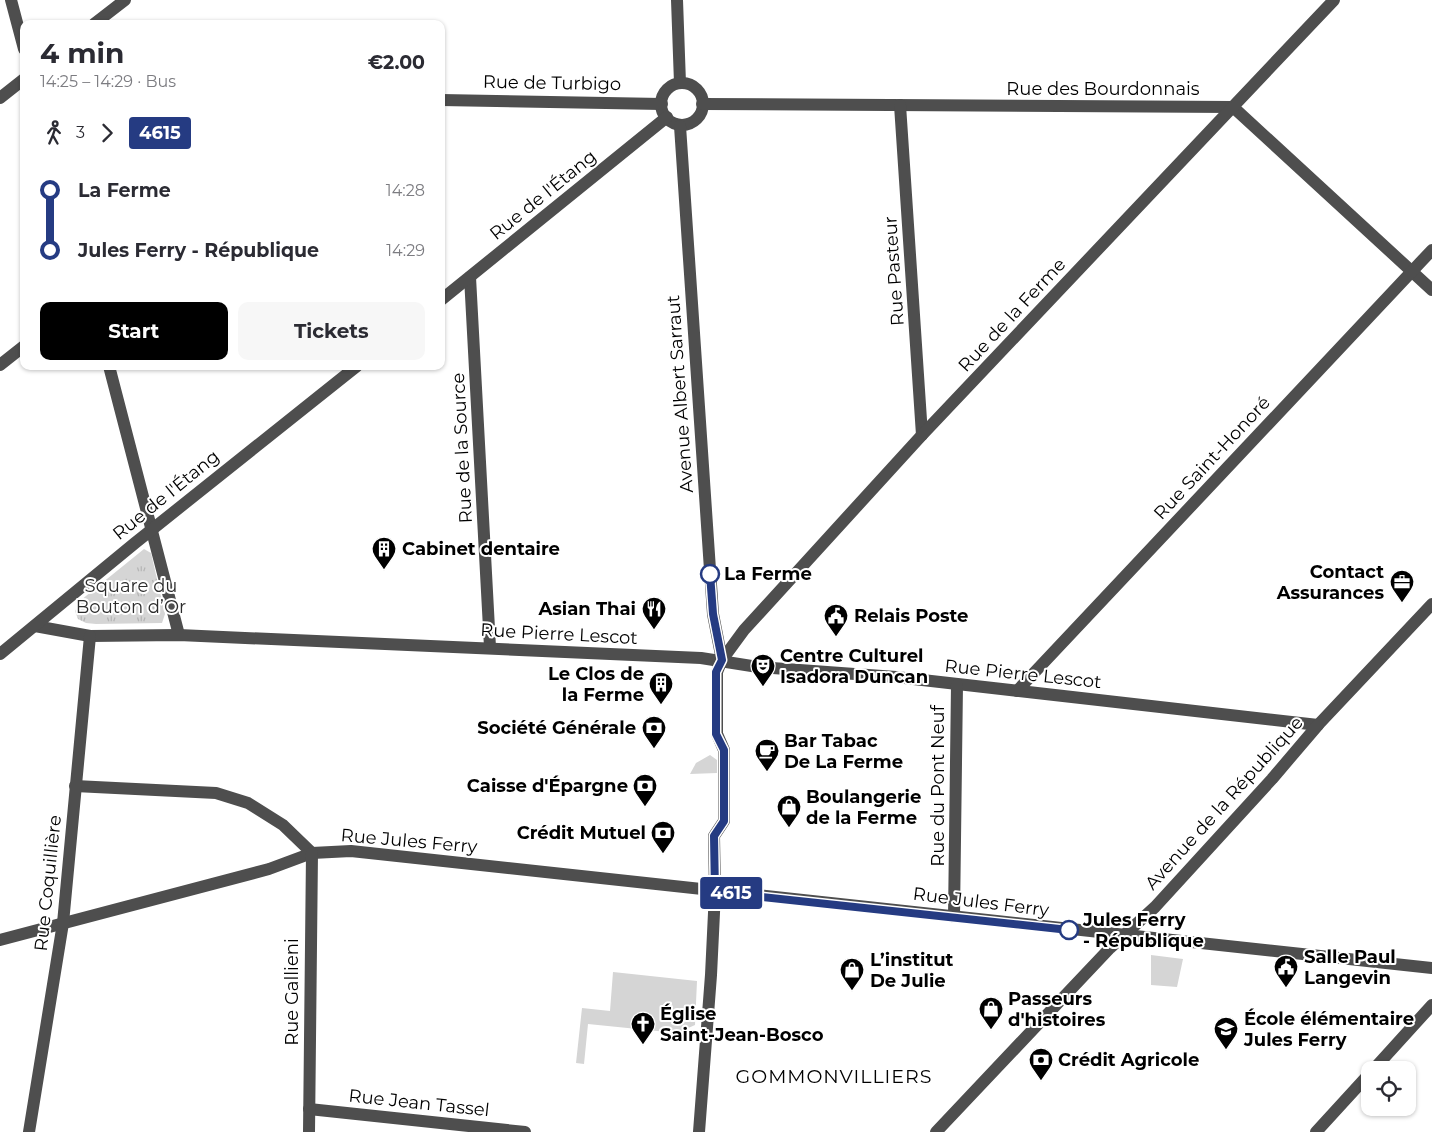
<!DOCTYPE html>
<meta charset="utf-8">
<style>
body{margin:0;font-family:Montserrat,sans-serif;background:#f7f7f7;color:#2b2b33;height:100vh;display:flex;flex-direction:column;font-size:19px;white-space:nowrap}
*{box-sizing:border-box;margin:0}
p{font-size:16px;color:#7c7c81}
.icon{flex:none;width:28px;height:28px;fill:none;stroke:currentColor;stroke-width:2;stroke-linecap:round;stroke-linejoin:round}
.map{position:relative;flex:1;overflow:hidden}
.drawer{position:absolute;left:20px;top:20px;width:425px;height:350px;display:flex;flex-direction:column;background:#fff;border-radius:10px;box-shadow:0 1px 4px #0004}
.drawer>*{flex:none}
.badge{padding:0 10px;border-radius:4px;font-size:18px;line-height:32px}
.buttons{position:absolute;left:1361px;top:1061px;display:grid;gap:10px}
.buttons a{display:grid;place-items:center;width:55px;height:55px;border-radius:10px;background:#fff;box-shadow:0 1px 4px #0004;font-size:25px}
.map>.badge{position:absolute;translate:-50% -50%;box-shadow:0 0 0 2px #fff}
.legs{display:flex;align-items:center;gap:8px;height:55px;padding:0 20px;font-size:16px}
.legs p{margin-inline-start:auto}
.headline{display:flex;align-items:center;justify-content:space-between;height:85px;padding:0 20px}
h1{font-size:28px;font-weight:700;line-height:38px}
.action{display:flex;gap:10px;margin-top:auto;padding:10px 20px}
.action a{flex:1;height:58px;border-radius:10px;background:#000;color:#fff;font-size:20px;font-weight:700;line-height:58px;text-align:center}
.action a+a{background:#f7f7f7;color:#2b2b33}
ul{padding:0 20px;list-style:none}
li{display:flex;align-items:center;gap:18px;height:60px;font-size:19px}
li i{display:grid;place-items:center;width:8px;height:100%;margin:0 6px;background:currentColor}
li i::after{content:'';width:12px;height:12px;margin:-6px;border:4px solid;border-radius:50%;background:#fff}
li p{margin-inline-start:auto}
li:first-child i{background:linear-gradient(#0000 50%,currentColor 0)}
li:last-child i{background:linear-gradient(currentColor 50%,#0000 0)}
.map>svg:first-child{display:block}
</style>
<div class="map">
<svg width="1432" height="1132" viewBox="0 0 1432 1132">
<defs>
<pattern id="park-tufts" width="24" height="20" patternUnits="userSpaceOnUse" patternTransform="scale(1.25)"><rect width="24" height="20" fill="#d5d5d5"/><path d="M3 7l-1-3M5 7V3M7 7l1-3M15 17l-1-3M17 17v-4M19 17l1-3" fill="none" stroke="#b5b5b5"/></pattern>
</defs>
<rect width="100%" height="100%" fill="#fff"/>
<g fill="#d5d5d5">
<polygon points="710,755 717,760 717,773 690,774 696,763"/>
<polygon points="1151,955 1183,959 1177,987 1151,985"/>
<polygon points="613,972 697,981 695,1025 677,1033 588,1024 584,1064 576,1063 582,1008 610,1011"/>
</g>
<polygon fill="url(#park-tufts)" points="144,549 151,553 165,614 162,623 96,624 86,623 78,619 75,611 81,600"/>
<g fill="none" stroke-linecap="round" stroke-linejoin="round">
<g stroke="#4e4e4e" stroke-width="12">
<polyline points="11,0 24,49"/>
<polyline points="677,0 680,83"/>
<polyline points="94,24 125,0"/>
<circle cx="682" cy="104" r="21"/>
<polyline points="0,98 24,79"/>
<polyline points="441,100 662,104"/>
<polyline points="702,104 1233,107 1432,290"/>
<polyline points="900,105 922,435"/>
<polyline points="680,126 713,614 722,660"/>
<polyline points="470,277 490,647"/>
<polyline points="441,300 667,117"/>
<polyline points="0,365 24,346"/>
<polyline points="109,366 179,635"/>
<polyline points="35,626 90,636 179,635 701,658 758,667 896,677 1318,725"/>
<polyline points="0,654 135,543 357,366"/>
<polyline points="1017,691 1432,250"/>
<polyline points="75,786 216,793 248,803 283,825 312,853"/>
<polyline points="954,917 957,685"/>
<polyline points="0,940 269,869 312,853 351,851 1432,968"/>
<polyline points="1373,1070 1432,1005"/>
<polyline points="309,1109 525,1132"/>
<polyline points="29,1132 63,923 90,636"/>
<polyline points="309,1132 312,853"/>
<polyline points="699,1132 711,975 715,892 714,836 724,821 724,750 717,734 717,672 722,660 744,630 922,435 1334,0"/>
<polyline points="936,1132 1110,948 1155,907 1272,779 1318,725 1432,604"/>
<polyline points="1316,1132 1370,1073"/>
</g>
</g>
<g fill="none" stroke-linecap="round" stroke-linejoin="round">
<defs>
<polyline id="line-1" points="710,574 713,614 722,660 716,672 716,734 724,750 724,821 714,836 715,892 1069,930"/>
</defs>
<use href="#line-1" stroke="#fff" stroke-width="11"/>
<use href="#line-1" stroke="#253b82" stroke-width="8"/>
</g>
<defs>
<symbol id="building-pin" viewBox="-11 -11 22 30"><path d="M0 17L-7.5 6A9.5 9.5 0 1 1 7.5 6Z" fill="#000" stroke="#fff"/><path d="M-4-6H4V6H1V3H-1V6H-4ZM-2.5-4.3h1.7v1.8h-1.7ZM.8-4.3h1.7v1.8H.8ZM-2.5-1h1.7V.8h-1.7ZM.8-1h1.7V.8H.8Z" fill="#fff"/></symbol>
<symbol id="office-pin" viewBox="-11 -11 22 30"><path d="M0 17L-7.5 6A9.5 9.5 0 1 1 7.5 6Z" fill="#000" stroke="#fff"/><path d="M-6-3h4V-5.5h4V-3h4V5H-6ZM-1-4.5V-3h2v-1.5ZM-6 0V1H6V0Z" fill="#fff"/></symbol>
<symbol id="restaurant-pin" viewBox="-11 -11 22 30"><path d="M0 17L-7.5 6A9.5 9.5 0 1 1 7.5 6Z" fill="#000" stroke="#fff"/><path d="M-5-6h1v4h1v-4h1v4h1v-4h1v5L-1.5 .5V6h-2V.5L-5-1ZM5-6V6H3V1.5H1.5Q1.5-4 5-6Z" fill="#fff"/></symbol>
<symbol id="civic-pin" viewBox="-11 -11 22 30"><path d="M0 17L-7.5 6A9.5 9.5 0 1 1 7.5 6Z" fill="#000" stroke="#fff"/><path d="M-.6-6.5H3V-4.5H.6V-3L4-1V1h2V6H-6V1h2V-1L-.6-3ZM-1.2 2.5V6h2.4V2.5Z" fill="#fff"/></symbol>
<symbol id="theatre-pin" viewBox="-11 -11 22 30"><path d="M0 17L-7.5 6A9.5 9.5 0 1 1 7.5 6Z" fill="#000" stroke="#fff"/><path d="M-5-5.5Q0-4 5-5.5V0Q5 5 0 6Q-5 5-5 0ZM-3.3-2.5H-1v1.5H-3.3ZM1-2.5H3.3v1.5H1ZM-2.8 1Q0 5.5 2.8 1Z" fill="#fff"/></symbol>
<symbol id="bank-pin" viewBox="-11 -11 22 30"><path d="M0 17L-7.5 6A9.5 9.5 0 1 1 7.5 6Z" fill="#000" stroke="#fff"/><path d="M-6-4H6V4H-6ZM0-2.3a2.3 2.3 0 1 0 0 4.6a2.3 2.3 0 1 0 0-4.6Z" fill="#fff"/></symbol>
<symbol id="cafe-pin" viewBox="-11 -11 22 30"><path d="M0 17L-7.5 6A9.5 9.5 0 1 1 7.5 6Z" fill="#000" stroke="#fff"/><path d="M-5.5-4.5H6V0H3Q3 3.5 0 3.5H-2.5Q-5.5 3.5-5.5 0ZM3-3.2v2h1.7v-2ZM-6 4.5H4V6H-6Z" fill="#fff"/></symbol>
<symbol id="shop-pin" viewBox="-11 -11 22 30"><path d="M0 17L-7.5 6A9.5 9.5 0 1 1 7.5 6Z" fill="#000" stroke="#fff"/><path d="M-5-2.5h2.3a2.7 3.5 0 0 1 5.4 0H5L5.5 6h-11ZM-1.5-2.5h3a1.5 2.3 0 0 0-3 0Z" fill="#fff"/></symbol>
<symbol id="church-pin" viewBox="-11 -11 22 30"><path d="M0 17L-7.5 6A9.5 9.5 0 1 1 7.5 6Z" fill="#000" stroke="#fff"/><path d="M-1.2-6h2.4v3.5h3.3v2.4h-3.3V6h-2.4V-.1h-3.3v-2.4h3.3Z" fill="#fff"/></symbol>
<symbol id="school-pin" viewBox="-11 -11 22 30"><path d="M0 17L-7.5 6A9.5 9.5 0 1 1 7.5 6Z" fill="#000" stroke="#fff"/><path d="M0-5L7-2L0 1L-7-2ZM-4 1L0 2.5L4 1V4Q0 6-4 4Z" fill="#fff"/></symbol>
</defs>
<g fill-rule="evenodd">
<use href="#building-pin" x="370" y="535" width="28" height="38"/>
<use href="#office-pin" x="1388" y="568" width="28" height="38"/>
<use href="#restaurant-pin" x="640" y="595" width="28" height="38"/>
<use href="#civic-pin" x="822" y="602" width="28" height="38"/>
<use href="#theatre-pin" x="749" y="652" width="28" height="38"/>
<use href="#building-pin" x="647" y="670" width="28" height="38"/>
<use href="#bank-pin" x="640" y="714" width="28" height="38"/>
<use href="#cafe-pin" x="753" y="737" width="28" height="38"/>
<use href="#bank-pin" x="631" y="772" width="28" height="38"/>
<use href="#shop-pin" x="775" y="793" width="28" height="38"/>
<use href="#bank-pin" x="649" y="819" width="28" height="38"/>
<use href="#civic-pin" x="1272" y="953" width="28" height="38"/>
<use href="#shop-pin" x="838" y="956" width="28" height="38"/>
<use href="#shop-pin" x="977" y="995" width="28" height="38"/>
<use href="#church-pin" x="629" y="1010" width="28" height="38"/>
<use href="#school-pin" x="1212" y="1015" width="28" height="38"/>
<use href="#bank-pin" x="1027" y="1046" width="28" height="38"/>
</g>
<g fill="#fff" stroke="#253b82" stroke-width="2.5">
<circle cx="710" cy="574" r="9"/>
<circle cx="1069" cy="930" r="9"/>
</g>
<g text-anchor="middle" stroke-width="4" stroke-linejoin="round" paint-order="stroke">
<g font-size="18" fill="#000" stroke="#fff">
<text transform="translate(552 83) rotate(1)" y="6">Rue de Turbigo</text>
<text x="1103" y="95">Rue des Bourdonnais</text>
<text transform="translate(543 195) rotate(-39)" y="6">Rue de l'Étang</text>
<text transform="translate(894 271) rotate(-94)" y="6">Rue Pasteur</text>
<text transform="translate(1012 315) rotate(-47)" y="6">Rue de la Ferme</text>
<text transform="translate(680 394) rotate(-94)" y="6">Avenue Albert Sarraut</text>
<text transform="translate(462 448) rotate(-93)" y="6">Rue de la Source</text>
<text transform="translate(1212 458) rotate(-47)" y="6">Rue Saint-Honoré</text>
<text transform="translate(166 495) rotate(-39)" y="6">Rue de l'Étang</text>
<text transform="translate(559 634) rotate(3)" y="6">Rue Pierre Lescot</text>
<text transform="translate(1023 674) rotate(6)" y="6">Rue Pierre Lescot</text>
<text transform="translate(938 786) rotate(-90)" y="6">Rue du Pont Neuf</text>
<text transform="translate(1224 803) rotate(-48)" y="6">Avenue de la République</text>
<text transform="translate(409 841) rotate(5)" y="6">Rue Jules Ferry</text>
<text transform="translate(48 883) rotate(-84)" y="6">Rue Coquillière</text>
<text transform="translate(981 902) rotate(7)" y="6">Rue Jules Ferry</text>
<text transform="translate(292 992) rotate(-90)" y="6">Rue Gallieni</text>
<text transform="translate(419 1103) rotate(6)" y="6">Rue Jean Tassel</text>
</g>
<g font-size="18" font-weight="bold" fill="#000" stroke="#fff" text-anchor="start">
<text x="402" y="555">Cabinet dentaire</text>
<text x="1384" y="578" text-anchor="end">Contact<tspan x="1384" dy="21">Assurances</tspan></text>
<text x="636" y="615" text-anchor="end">Asian Thai</text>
<text x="854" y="622">Relais Poste</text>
<text x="780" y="662">Centre Culturel<tspan x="780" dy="21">Isadora Duncan</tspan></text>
<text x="644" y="680" text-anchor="end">Le Clos de<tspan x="644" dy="21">la Ferme</tspan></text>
<text x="636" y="734" text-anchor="end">Société Générale</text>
<text x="784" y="747">Bar Tabac<tspan x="784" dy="21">De La Ferme</tspan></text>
<text x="628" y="792" text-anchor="end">Caisse d'Épargne</text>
<text x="806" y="803">Boulangerie<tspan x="806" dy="21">de la Ferme</tspan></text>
<text x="646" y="839" text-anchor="end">Crédit Mutuel</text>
<text x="1304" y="963">Salle Paul<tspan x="1304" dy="21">Langevin</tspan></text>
<text x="870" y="966">L’institut<tspan x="870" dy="21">De Julie</tspan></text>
<text x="1008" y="1005">Passeurs<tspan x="1008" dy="21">d'histoires</tspan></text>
<text x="660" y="1020">Église<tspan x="660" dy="21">Saint-Jean-Bosco</tspan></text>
<text x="1244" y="1025">École élémentaire<tspan x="1244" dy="21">Jules Ferry</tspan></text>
<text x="1058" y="1066">Crédit Agricole</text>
</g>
<g font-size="18" font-weight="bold" fill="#000" stroke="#fff" text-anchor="start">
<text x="724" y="580">La Ferme</text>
<text x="1083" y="926">Jules Ferry<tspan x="1083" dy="21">- République</tspan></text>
</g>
<g font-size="18" fill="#2c2c2c" stroke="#fff">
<text x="131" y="592">Square du<tspan x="131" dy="21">Bouton d’Or</tspan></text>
</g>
<g font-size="19" letter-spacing="1" fill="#000" stroke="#fff">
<text x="834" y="1083">GOMMONVILLIERS</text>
</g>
</g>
</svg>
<div class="buttons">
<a><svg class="icon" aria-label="locate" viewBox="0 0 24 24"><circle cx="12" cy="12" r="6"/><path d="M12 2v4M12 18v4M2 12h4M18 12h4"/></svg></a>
</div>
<b class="badge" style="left:731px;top:893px;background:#253b82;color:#fff">4615</b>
<section class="drawer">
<div class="headline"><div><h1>4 min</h1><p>14:25 – 14:29 · Bus</p></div><b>€2.00</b></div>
<div class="legs"><svg class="icon" aria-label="walk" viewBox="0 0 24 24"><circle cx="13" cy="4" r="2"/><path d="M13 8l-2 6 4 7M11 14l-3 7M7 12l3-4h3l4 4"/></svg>3<svg class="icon" aria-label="forward" viewBox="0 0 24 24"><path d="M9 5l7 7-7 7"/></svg><b class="badge" style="background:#253b82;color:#fff">4615</b></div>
<ul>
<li><i style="color:#253b82"></i><b>La Ferme</b><p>14:28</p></li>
<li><i style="color:#253b82"></i><b>Jules Ferry - République</b><p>14:29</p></li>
</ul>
<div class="action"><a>Start</a><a>Tickets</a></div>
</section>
</div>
